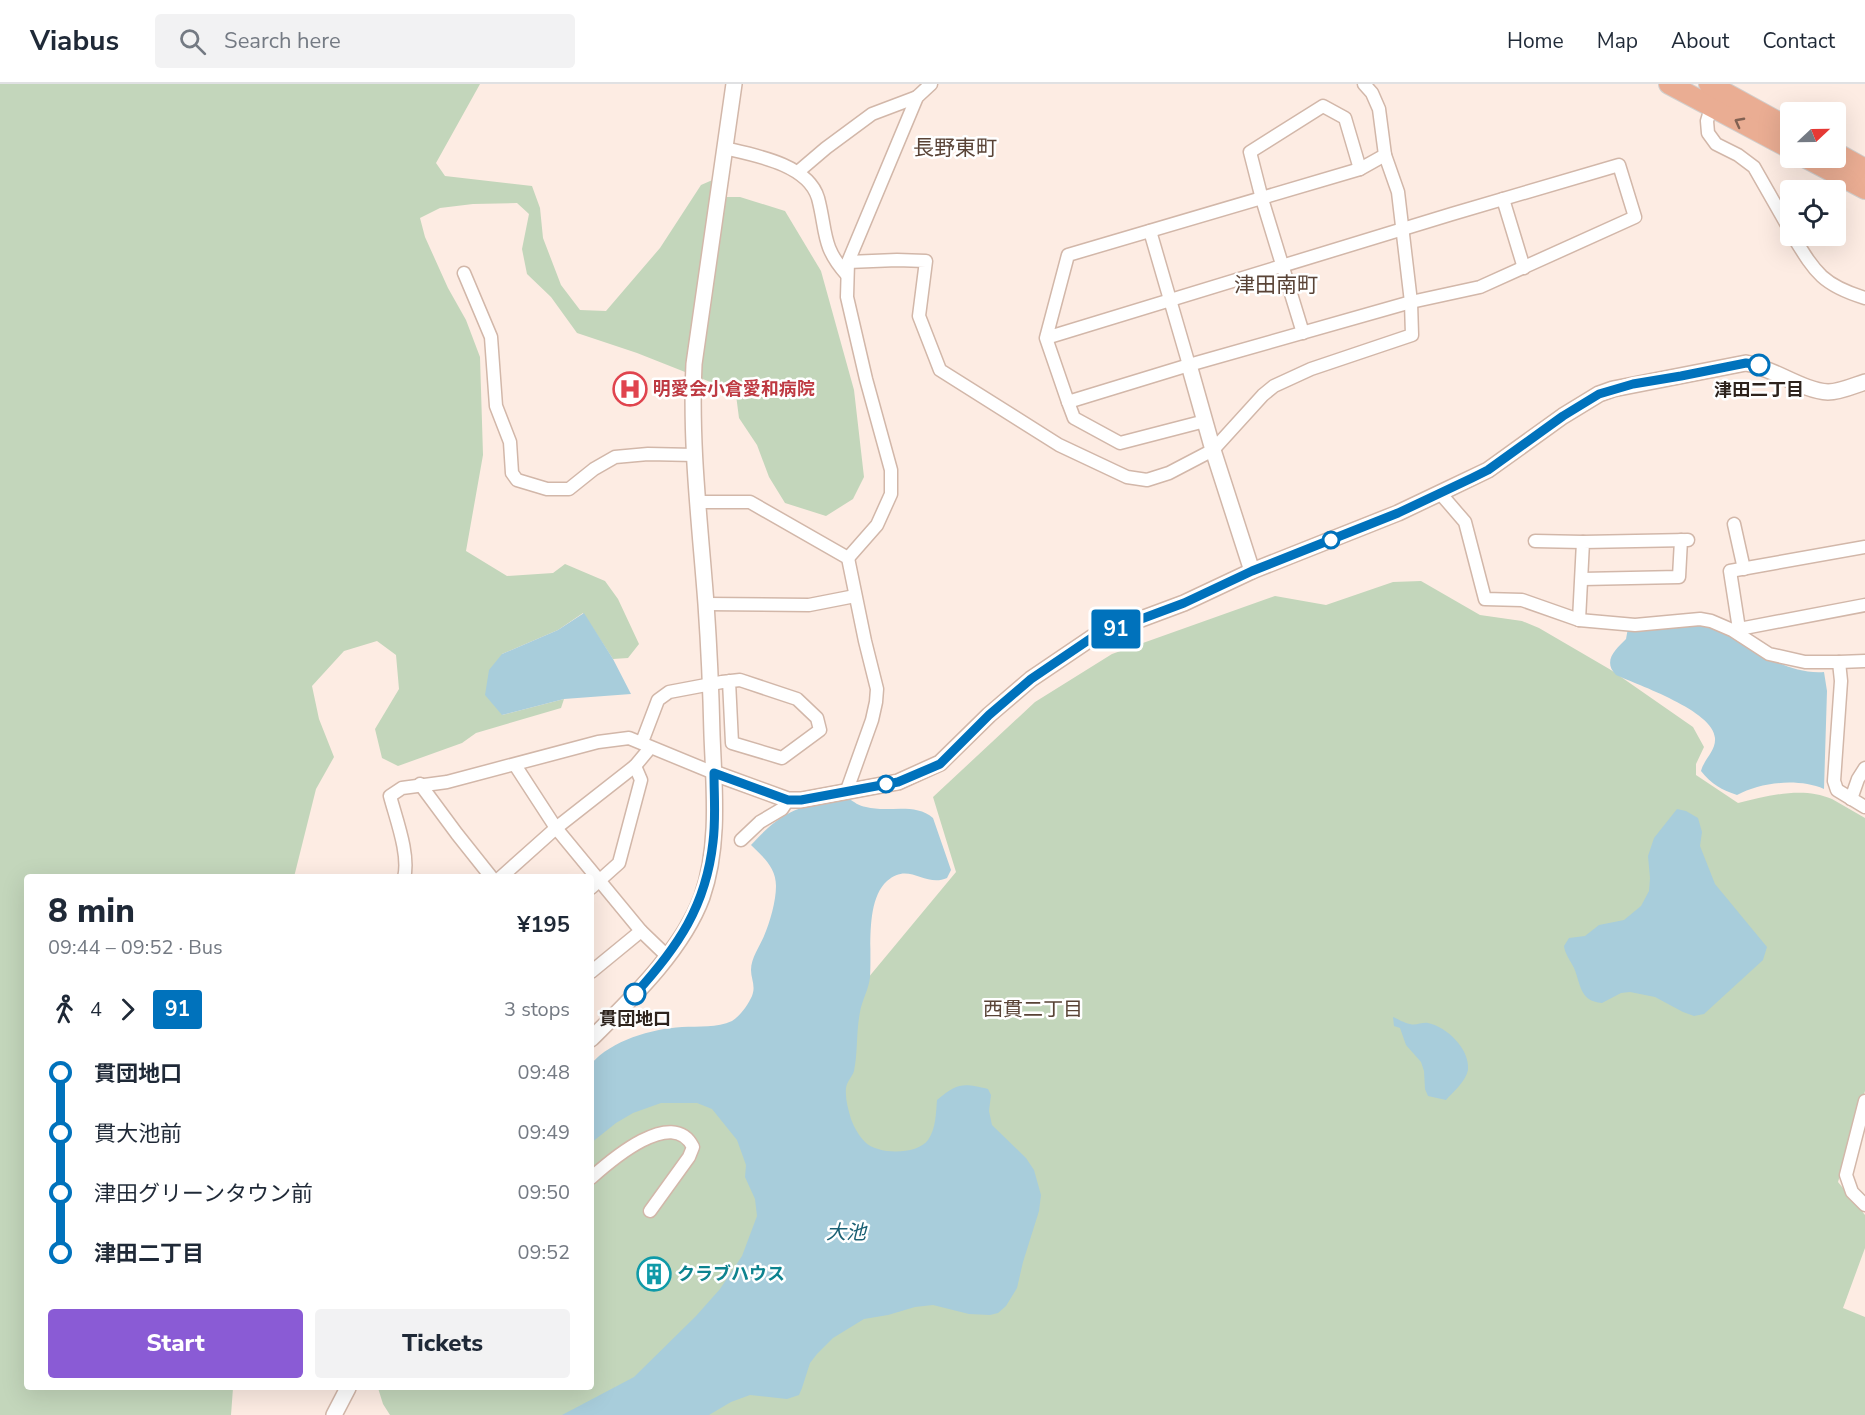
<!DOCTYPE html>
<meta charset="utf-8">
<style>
body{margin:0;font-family:"Nunito Sans","Noto Sans JP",sans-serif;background:#f2f2f3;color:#1f2937;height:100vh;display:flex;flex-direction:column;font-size:22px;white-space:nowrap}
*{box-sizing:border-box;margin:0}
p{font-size:20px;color:#747a83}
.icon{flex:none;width:33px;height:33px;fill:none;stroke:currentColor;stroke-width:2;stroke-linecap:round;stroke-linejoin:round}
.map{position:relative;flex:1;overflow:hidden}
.details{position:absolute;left:24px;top:790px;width:570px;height:516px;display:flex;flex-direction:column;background:#fff;border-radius:6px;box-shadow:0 6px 24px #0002}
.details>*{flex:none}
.badge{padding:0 12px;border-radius:4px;font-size:21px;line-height:39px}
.needle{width:39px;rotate:68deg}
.tools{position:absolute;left:1780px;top:18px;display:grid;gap:12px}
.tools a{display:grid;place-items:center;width:66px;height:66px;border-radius:6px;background:#fff;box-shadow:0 6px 24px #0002;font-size:30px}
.map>.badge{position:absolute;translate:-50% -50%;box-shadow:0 0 0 3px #fff}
.legs{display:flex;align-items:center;gap:9px;height:66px;padding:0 24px;font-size:20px}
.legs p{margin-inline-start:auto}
.headline{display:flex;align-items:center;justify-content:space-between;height:102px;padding:0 24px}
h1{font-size:33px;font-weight:800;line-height:45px}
.cta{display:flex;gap:12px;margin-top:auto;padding:12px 24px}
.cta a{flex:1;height:69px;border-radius:6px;background:#8a5bd5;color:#fff;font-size:24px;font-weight:800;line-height:69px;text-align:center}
.cta a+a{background:#f2f2f3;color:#1f2937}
ul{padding:0 24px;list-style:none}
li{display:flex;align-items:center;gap:21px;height:60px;font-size:22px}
li i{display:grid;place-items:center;width:9px;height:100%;margin:0 8px;background:currentColor}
li i::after{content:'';width:15px;height:15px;margin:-8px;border:4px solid;border-radius:50%;background:#fff}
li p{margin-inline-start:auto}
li:first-child i{background:linear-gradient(#0000 50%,currentColor 0)}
li:last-child i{background:linear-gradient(currentColor 50%,#0000 0)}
header{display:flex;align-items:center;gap:36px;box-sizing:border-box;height:84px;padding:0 30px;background:#fff;border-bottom:2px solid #e0e1e3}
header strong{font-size:28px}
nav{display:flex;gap:33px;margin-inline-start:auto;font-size:21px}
.search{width:420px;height:54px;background:#f2f2f3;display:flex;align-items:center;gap:15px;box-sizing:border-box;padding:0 21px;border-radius:6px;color:#747a83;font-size:22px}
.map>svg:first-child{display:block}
</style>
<header>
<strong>Viabus</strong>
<div class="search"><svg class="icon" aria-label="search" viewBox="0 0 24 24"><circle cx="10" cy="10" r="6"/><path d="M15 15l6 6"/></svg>Search here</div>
<nav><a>Home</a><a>Map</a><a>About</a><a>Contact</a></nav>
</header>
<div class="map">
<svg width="1865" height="1331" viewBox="0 0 1865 1331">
<rect width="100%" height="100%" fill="#fdece3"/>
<g fill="#c3d6bb">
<polygon points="0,0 480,0 436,79 445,92 532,102 540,124 543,154 561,201 580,226 606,227 660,164 701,101 717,94 724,113 740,113 785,127 821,187 854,306 864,393 853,415 826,432 785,419 769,393 757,361 739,334 736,311 723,303 637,269 577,249 551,213 527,190 522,165 529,130 517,119 473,120 440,124 420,134 425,153 448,204 466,236 480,273 483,371 466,467 507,492 553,489 565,480 605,497 618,515 639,560 628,574 613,575 583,529 558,546 502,570 502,631 564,615 561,624 476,649 462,659 398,682 382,674 375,645 399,605 396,571 377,557 344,567 312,602 319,635 334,673 316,705 294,793 27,794 27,1304 233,1304 231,1331 0,1331"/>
<path d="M 1421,497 L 1480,531 L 1522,537 L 1539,544 L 1611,586 L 1693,643 L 1704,663 L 1696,680 L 1696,691 L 1738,719 C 1768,712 1802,702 1832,715 C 1843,721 1854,728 1865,734 L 1865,1007 L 1838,1098 L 1865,1131 L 1865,1164 L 1843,1224 L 1865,1233 L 1865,1331 L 390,1331 L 383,1320 L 378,1304 L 591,1304 L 591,1038 L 642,1012 L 775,1006 L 956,788 L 933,713 L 1035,618 L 1112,570 L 1275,512 L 1326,521 L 1393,498 Z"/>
</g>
<g fill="#a8cddb">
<polygon points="584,529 613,575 631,610 564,615 502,631 485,611 489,586 502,570 558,546"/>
<path d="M 1707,540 C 1746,556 1779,591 1824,588 L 1827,607 L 1824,705 C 1798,694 1761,698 1737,711 C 1722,706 1711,700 1701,687 C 1704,675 1716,667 1715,654 C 1714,627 1638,601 1616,591 C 1602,577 1616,565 1626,555 L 1628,544 Z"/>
<path d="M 848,714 C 854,718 859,722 866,723 C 888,729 915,718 933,734 L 951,786 L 947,794 C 925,804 909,777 887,797 C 865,817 872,866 870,893 C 869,905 862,916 860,928 C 856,948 858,968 854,987 C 852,993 847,997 846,1004 C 845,1014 848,1025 851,1035 C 854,1043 859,1052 865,1058 C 878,1071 917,1071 928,1056 C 936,1045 936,1028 937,1016 C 958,999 962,999 988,1005 L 991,1011 L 989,1027 L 992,1041 L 1026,1074 L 1034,1086 L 1041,1111 L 1039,1127 L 1023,1178 L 1017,1204 L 1006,1222 L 998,1229 L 990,1231 L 969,1230 L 933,1221 L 915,1223 L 888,1231 L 864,1235 L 833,1254 L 817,1270 L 810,1279 L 802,1304 L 799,1311 L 787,1315 L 750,1311 L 731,1318 L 709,1331 L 562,1331 L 634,1293 L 696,1232 L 720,1205 L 742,1172 L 757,1132 L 755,1115 L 745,1093 L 746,1081 L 737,1056 L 712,1025 L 697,1019 L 661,1019 L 633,1029 L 616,1039 L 591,1059 L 591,980 C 612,956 651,945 682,943 C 699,942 717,944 732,937 C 740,932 748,921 752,912 C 756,902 751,895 751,886 C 751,874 760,862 764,852 C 770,838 776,817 776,802 C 776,783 763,773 751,761 C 785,724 800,722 848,714 Z"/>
<path d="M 1677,725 L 1686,727 L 1698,734 L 1702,748 L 1700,762 L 1715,800 L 1767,863 L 1763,876 L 1704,930 L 1694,932 L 1683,928 L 1655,913 L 1630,908 L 1621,909 L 1602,919 C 1579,917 1581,900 1574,884 C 1570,876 1565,870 1564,862 L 1569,854 L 1585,852 L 1599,841 L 1624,836 L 1641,822 L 1649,807 L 1650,794 L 1648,772 L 1654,754 Z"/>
<path d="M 1393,933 C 1398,935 1404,939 1410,940 C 1416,942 1422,938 1428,939 C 1447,943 1470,965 1468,986 C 1466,997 1453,1008 1446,1016 L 1428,1012 L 1425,1005 L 1424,987 L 1421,978 L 1406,961 L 1400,944 L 1394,942 Z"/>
</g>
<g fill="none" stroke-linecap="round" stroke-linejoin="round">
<defs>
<g id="minor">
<polyline points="1713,17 1707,37 1708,49 1716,60 1738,71 1754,83 1791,148"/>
<path d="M 724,64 C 754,71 808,80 818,114 C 827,148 821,162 847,191"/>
<polyline points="799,87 826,64 872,30 917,13"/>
<polyline points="1503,115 1524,184"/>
<polyline points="1150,147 1189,281"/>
<path d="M 1793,152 C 1815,188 1822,201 1865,214"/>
<polyline points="848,178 897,176 926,177 919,232 940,286 1059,361 1127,393 1147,396 1169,389 1213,366 1263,311 1274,302 1311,285 1412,251 1411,218 1398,108 1385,71 1379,25 1372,9 1364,0"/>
<polyline points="464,189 491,253 496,322 510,358 512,389 517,396 547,405 569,405 594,385 615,373 648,370 695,371"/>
<polyline points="1303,249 1262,115 1250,68 1323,22 1345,34 1360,85"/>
<polyline points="1046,254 1452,130 1619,81 1635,133 1480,203 1411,218 1189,281 1068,318 1046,254 1068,171 1360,85 1385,71"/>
<polyline points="1068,318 1074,334 1120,359 1205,337"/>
<polyline points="1440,409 1465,438 1485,515 1522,516 1579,536 1635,541 1700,535 1711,537 1732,546 1769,570 1805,578 1839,578 1841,597 1834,697 1837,706 1865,723"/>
<polyline points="698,418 750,418 848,474 865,557 877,605 876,618 872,636 847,706"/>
<polyline points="1734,440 1744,485"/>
<polyline points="1535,457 1583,458"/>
<polyline points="848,474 877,441 891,410 891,386 866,295 847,213 848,178 917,13 931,0"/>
<polyline points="1582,495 1679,493 1681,456"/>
<polyline points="706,520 809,521 855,512"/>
<polyline points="1579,536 1583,458 1688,456"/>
<polyline points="1739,545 1730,487 1865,463"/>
<polyline points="1734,546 1865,521"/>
<polyline points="1839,578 1865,577"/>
<polyline points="642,658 658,616 669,608 722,598 740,596 797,615 817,634 820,646 782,674 732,659 729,597"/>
<polyline points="515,681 556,744 641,847 667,872"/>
<polyline points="420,700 457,750 492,794"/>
<polyline points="1851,715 1858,695 1865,684"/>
<polyline points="741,756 760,738 782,725 788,716"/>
<path d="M 404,794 C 410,771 396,735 390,712 L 402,704 L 447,698 L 598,658 L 629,654 L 714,689"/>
<polyline points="500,794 556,744 635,682 650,664"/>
<polyline points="591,804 619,779 641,696 635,682"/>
<polyline points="591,888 641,847"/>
<polyline points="1865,1017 1846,1091 1852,1108 1865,1121"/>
<path d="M 591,1094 C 610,1077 673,1022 693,1063 L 689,1073 L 650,1127"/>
</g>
<g id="tertiary">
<polyline points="1189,281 1213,366 1252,487"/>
<path d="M 714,689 L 788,716 L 801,716 L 898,698 L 940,679 L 989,631 L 1031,595 L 1093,553 L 1184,519 L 1252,487 L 1398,429 L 1440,409 L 1488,386 L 1563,332 L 1599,310 L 1613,305 L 1746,279 C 1773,284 1803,307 1828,308 C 1840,308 1853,302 1865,298"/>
<path d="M 591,955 C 631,915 682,867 702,813 C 720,761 714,704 712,651 C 711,607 709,563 706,520 C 700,440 690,360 694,280 L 734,0"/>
<polyline points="334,1331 348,1304"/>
</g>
<g id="primary">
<polyline points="1669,0 1791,65"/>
<polyline points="1709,0 1791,45"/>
<polyline points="1836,69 1865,85"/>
<polyline points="1806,74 1865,105"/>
</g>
</defs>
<use href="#minor" stroke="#d2b7a9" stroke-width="15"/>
<use href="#tertiary" stroke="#d2b7a9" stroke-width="18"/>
<use href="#primary" stroke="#d1cfcd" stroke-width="22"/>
<use href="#minor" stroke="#fff" stroke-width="12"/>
<use href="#tertiary" stroke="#fff" stroke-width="15"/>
<use href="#primary" stroke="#eaad93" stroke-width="20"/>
</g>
<defs><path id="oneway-chevron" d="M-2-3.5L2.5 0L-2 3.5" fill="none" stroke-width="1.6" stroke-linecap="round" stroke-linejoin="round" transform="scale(1.5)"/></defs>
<use stroke="#826152" href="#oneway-chevron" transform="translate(1739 38) rotate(-152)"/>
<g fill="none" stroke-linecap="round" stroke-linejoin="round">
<defs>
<path id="line-1" d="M 635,910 C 678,863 706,822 713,758 C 716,735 714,712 714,689 L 788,716 L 801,716 L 898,698 L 940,680 L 989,631 L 1031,595 L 1093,553 L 1184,519 L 1252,487 L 1398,429 L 1472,394 L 1488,386 L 1563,332 L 1599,310 L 1633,300 L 1681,292 L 1746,279 L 1759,281"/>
</defs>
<use href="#line-1" stroke="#fff" stroke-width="14"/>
<use href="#line-1" stroke="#0072bc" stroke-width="9"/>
</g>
<defs>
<symbol id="hospital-ring" viewBox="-11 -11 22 22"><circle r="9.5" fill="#fff" stroke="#e0444e" stroke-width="1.5"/><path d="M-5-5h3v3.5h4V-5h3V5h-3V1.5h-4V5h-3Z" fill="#e0444e"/></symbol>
<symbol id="building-ring" viewBox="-11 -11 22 22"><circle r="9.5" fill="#fff" stroke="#0f9aa8" stroke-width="1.5"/><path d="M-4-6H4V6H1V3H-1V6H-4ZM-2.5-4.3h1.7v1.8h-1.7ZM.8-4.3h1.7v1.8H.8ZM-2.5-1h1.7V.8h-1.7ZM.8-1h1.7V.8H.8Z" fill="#0f9aa8"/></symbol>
</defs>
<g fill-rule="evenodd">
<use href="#hospital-ring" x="611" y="286" width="38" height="38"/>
<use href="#building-ring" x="635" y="1171" width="38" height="38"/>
</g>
<g fill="#fff" stroke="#0072bc" stroke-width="3">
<circle cx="1759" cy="281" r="10"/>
<circle cx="1331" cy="456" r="8"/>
<circle cx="886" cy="700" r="8"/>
<circle cx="635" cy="910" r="10"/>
</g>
<g text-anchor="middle" stroke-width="5" stroke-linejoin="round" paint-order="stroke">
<g font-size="18" font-weight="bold" fill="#be3a42" stroke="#fff" text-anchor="start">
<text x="653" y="311">明愛会小倉愛和病院</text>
</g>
<g font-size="18" font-weight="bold" fill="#2d231d" stroke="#fff">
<text x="1759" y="312">津田二丁目</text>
<text x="635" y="941">貫団地口</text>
</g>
<g font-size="18" font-weight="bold" fill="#0d838f" stroke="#fff" text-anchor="start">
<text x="677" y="1196">クラブハウス</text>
</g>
<g font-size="20" fill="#594336" stroke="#fff">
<text x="1033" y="932">西貫二丁目</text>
</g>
<g font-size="20" font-style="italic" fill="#195f73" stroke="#fff">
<text x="846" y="1155">大池</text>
</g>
<g font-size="21" fill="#594336" stroke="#fff">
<text x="955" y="71">長野東町</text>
<text x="1276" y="208">津田南町</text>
</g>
</g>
</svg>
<div class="tools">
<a><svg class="needle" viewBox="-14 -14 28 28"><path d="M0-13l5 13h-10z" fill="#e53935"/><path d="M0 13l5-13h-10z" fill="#747a83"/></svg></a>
<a><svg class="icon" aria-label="locate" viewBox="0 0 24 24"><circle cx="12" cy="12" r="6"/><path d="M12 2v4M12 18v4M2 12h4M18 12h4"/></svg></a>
</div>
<b class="badge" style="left:1116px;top:545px;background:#0072bc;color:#fff">91</b>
<section class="details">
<div class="headline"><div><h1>8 min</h1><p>09:44 – 09:52 · Bus</p></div><b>¥195</b></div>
<div class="legs"><svg class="icon" aria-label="walk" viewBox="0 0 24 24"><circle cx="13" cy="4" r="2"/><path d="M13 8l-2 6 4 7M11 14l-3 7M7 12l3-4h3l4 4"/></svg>4<svg class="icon" aria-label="forward" viewBox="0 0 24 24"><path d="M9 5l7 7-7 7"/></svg><b class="badge" style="background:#0072bc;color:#fff">91</b><p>3 stops</p></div>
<ul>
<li><i style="color:#0072bc"></i><b>貫団地口</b><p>09:48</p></li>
<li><i style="color:#0072bc"></i><span>貫大池前</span><p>09:49</p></li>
<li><i style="color:#0072bc"></i><span>津田グリーンタウン前</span><p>09:50</p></li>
<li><i style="color:#0072bc"></i><b>津田二丁目</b><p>09:52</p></li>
</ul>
<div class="cta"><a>Start</a><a>Tickets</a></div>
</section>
</div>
